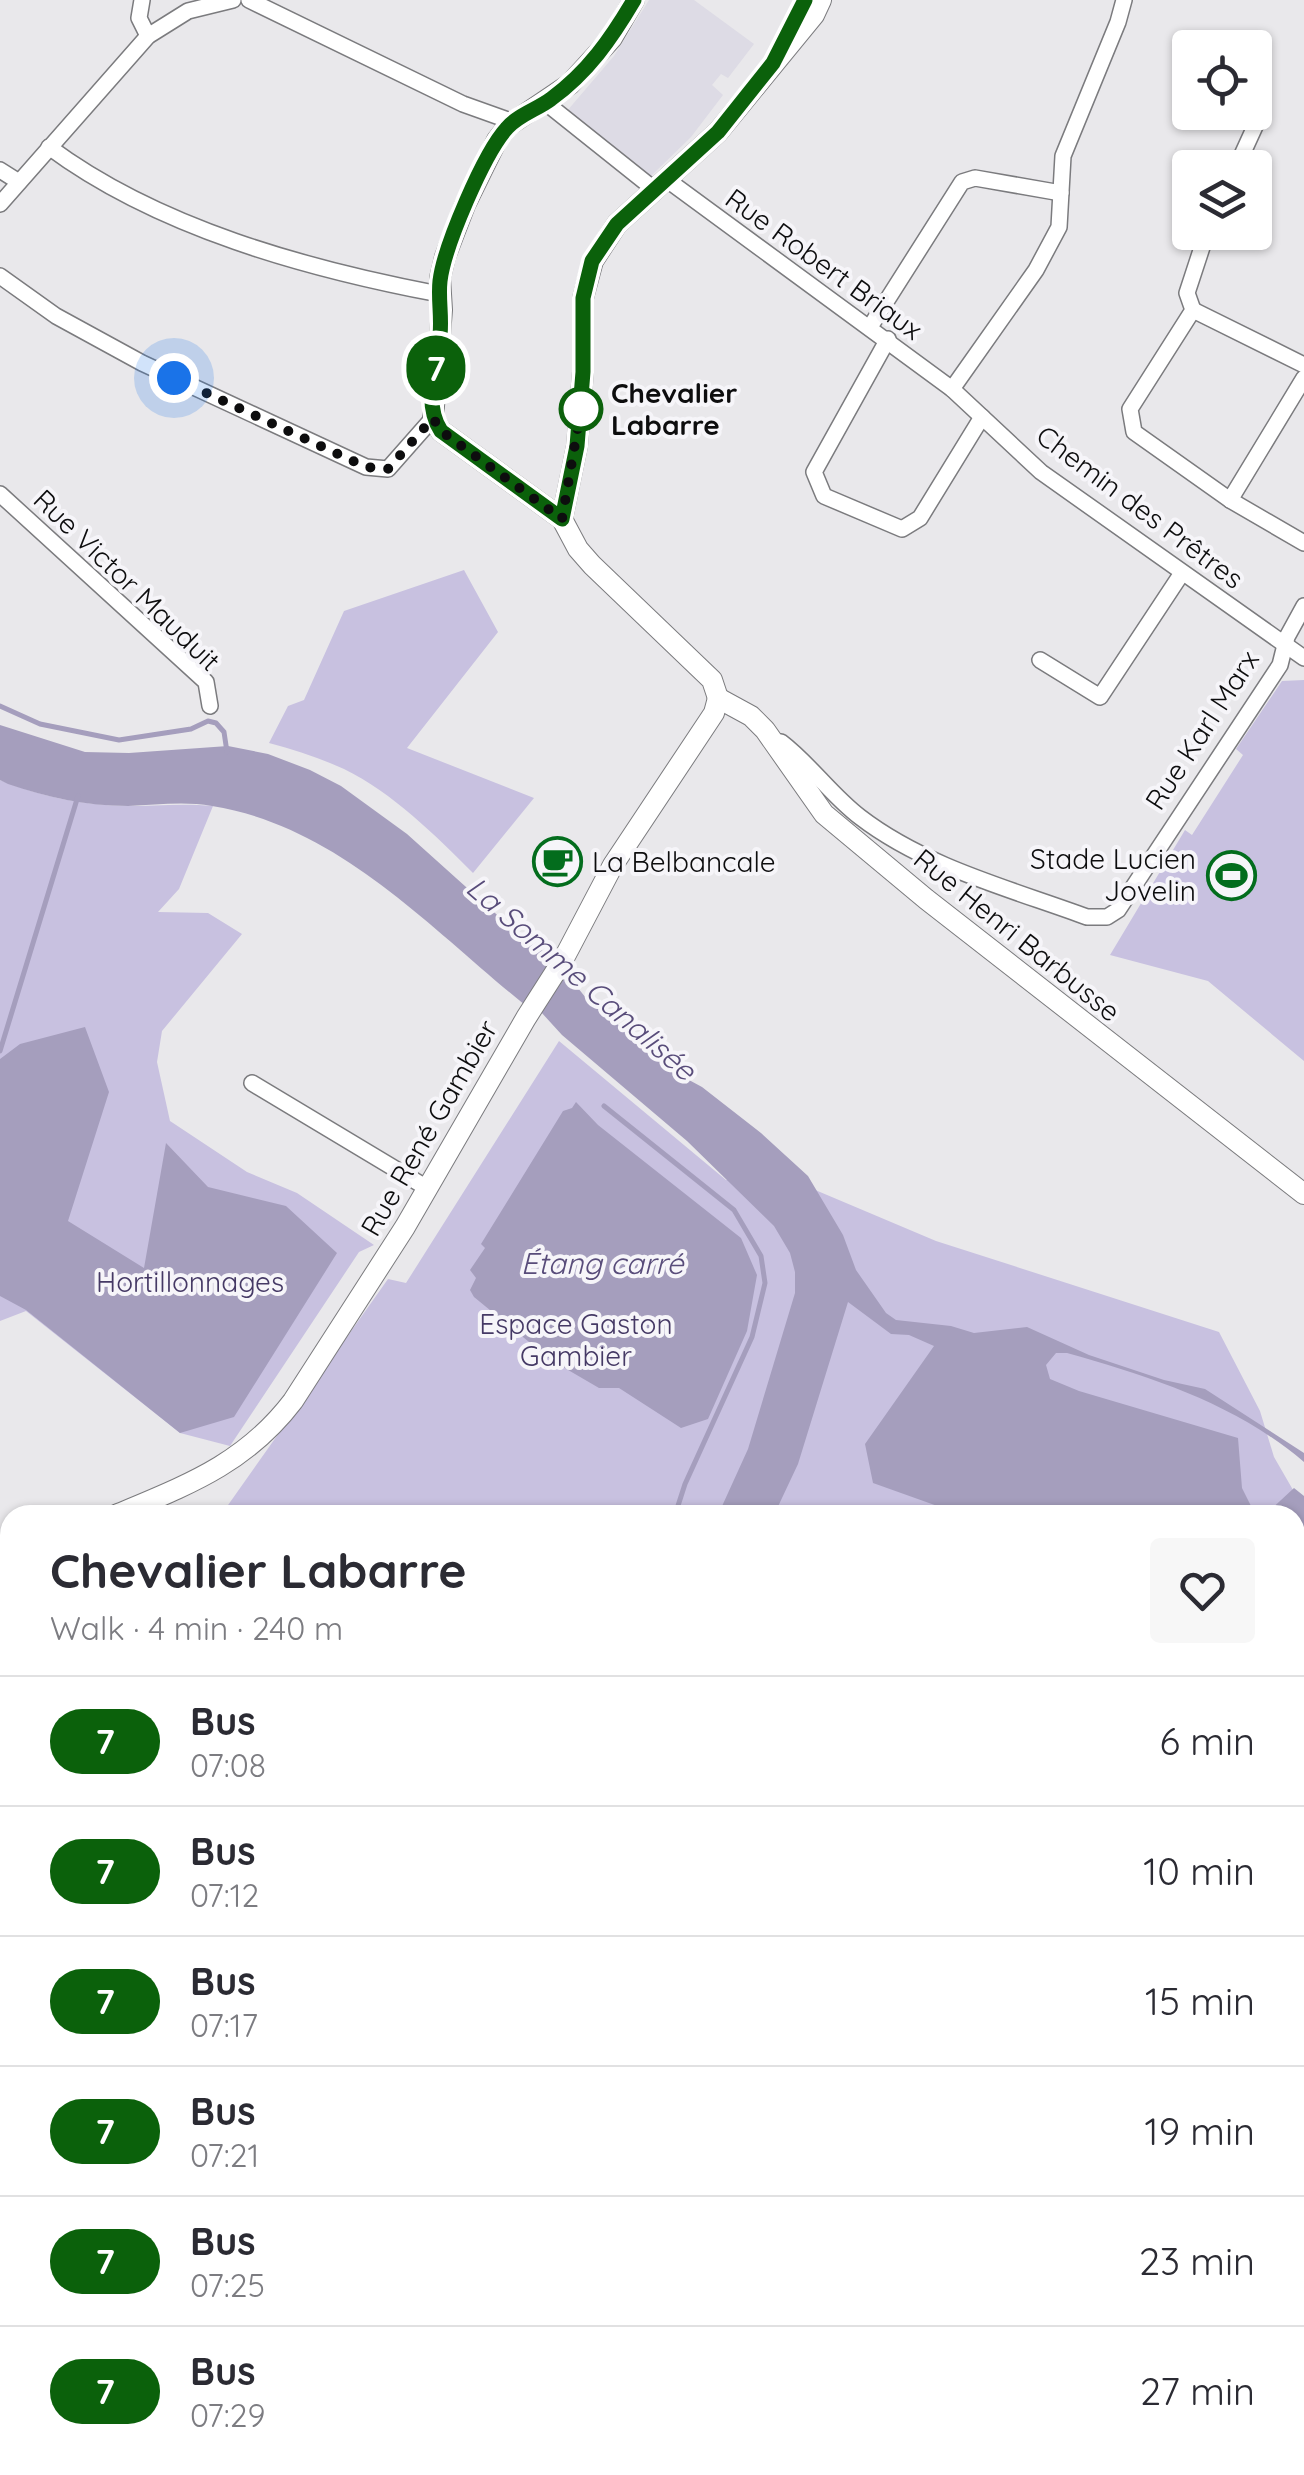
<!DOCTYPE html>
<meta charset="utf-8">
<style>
body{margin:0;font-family:Quicksand,sans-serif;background:#f7f7f7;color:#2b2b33;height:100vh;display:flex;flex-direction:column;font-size:38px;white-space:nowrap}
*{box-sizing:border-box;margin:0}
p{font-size:32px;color:#7c7c81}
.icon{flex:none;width:55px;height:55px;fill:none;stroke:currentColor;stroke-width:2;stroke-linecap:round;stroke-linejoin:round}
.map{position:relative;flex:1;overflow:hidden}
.details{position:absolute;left:0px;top:1505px;width:1305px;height:970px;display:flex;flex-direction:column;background:#fff;border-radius:30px 30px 0 0;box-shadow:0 2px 8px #0004}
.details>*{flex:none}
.badge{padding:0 20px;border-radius:32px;font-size:35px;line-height:65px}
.buttons{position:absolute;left:1172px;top:30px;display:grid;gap:20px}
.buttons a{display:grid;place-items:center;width:100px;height:100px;border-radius:10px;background:#fff;box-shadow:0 2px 8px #0004;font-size:50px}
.you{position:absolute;width:50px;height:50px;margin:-25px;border:8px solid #fff;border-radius:50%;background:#1a73e8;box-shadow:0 0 0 15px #1a73e833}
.map>.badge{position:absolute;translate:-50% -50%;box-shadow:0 0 0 5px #fff}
.round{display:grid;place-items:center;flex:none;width:105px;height:105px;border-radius:10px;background:#f7f7f7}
.head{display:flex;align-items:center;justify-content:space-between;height:170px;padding:0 50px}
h1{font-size:48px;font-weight:700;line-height:75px}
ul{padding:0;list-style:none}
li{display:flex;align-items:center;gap:30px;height:130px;padding:0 50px;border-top:2px solid #e1e1e2}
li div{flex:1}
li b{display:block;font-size:38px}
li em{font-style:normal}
li .badge{min-width:110px;font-weight:700;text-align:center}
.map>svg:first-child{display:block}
</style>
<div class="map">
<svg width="1304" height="2475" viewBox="0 0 1304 2475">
<rect width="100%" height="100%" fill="#e9e8eb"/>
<polygon fill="#dddbe5" points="649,0 694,0 754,44 728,78 721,74 712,85 723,95 691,137 651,176 567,111 614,56"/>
<g fill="#c8c1e0">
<path d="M 464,570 L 498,632 L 407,748 L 534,798 L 473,873 C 435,835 393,793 344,769 C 320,758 295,750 269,743 L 288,706 L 304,700 L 344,611 Z"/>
<polygon points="1304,680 1304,1061 1208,981 1110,955 1185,830 1192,835 1243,755 1236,749 1282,681"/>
<path d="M 0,780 C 40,796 81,805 125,806 C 155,806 183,803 213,806 L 179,889 L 158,912 L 208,913 L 242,934 L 162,1031 L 157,1062 L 170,1121 L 247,1172 L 297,1193 L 374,1245 L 359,1252 L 230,1446 L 180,1433 L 26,1311 L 0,1321 Z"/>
<polygon points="559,1041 726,1180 775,1173 936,1241 1219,1332 1260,1411 1274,1457 1304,1509 1304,2475 0,2475 0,1591 10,1586 10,2465 1295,2465 1295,1515 221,1515 388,1279 406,1283"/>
</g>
<g fill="#a59ebd">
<path d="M 0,725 L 85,752 L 129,753 L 228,746 L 268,754 L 310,770 L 341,786 L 407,834 L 525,940 L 553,957 L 586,998 L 676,1073 L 702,1087 L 761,1133 L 808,1176 L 843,1235 L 856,1270 L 886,1313 L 896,1320 L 951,1326 L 974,1333 L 1027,1327 L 1089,1355 L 1164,1380 L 1205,1389 L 1304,1453 L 1304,1462 C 1236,1404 1152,1377 1067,1353 L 1056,1353 L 1046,1365 L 1050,1379 L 1079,1391 L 1238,1438 L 1242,1488 L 1252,1508 L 1267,1513 L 1294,1488 L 1304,1496 L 1304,1816 L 1295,1808 L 1295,1515 L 945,1515 L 943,1508 L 873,1483 L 865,1444 L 934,1346 L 909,1335 L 891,1334 L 848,1302 L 798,1464 L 774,1515 L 718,1515 L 748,1449 L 795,1293 L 795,1272 L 790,1253 L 774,1226 L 687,1141 L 562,1035 L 541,1012 L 525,1005 C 430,928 338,826 212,806 C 184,801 156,805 128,806 C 86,806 47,797 8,784 L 0,780 Z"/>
<polygon points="85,1027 109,1092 68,1221 144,1268 166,1143 208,1187 286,1206 337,1253 234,1417 180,1433 26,1310 0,1296 0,1059 20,1044"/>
<polygon points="576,1102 598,1125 741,1238 757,1275 747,1331 708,1419 681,1428 619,1388 599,1388 551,1360 474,1297 470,1290 476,1278 470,1270 485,1248 481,1244 563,1111 572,1108"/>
<polygon points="10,1580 10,2235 0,2235 0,1584"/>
<polygon points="187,2465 566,2465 526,2472 524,2475 239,2475"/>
<polygon points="710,2465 862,2465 870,2475 688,2475"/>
</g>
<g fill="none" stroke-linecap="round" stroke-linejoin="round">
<g stroke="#a59ebd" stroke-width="5">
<polyline points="0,706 40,724 119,740 191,729 208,721 216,723 224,732 227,752"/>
<polyline points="0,1051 78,796"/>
<polyline points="604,1106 734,1210 761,1256 765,1283 752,1337 685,1484 675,1515"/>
<polyline points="1295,2360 1304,2364"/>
</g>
<defs>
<g id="minor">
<polyline points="142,0 139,18 148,36"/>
<polyline points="249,0 463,104 505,119 509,125"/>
<polyline points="546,103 655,190"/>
<path d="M 49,147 C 158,228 307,269 439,294"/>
<polyline points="1236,168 1262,111"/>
<polyline points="0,170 19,182"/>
<polyline points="666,179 952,389 1041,472 1304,658"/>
<polyline points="0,204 148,36 188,11 233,0"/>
<polyline points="1207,232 1187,293 1193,310 1130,409 1134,432 1230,500 1304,543"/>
<polyline points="0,276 56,316 142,363 366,467 388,469 433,418"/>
<polyline points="1193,310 1304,365"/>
<polyline points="870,327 962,182 975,178 1061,193"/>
<polyline points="888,339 814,472 824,496 902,529 920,518 982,417"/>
<polyline points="952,389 1036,270 1059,227 1063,156 1118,22 1124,0"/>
<polyline points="0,494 206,682 210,706"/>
<polyline points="1230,500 1304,378"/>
<polyline points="1040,660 1100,697 1182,573"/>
<path d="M 781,742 C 810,764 831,795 860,817 C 925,867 1011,889 1087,917 L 1107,917 L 1118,910 L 1280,665 L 1287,637 L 1304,606"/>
<polyline points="252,1083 427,1188"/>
</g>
<g id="tertiary">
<polyline points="634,0 612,38 570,84 509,125 497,140 465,205 445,257 440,278 442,310 433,418 441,431 562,519 578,549 592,565 712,680 718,698"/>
<polyline points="562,519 577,446 583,372 583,298 593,261 617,224 718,132 814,15 821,0"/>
<polyline points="718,698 751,716 765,730 824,814 926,899 1304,1194"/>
<path d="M 116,1515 C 187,1485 245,1464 293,1401 L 405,1227 L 526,1018 L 563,960 L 613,865 L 714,713 L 718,698"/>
<polyline points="0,1564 10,1560"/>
</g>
</defs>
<use href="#minor" stroke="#7b7b7e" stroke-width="18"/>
<use href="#tertiary" stroke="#7b7b7e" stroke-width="22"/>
<use href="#minor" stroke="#fff" stroke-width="15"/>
<use href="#tertiary" stroke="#fff" stroke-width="20"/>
</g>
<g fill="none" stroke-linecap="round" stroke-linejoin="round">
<defs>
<path id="line" d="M 634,0 C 611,39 588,72 551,99 C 538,109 518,115 507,128 C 484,153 444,247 440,281 C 438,299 442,316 440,335 C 436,366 423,404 441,431 L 562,519 L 577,446 L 583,372 L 583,298 L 592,261 L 617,224 L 718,132 L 773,63 L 805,0"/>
</defs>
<use href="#line" stroke="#fff" stroke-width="22"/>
<use href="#line" stroke="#0b610b" stroke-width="15"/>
<polyline stroke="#0d0d0e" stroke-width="10" stroke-dasharray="0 18" points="174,378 366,467 388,469 433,418 441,431 562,519 581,409"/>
</g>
<defs>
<symbol id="cafe-ring" viewBox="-11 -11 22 22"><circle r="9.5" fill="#f6f5f9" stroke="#036d1d" stroke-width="1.5"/><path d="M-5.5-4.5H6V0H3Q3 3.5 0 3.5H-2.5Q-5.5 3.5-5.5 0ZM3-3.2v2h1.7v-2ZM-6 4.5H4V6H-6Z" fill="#036d1d"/></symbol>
<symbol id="stadium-ring" viewBox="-11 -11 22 22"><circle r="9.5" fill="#f6f5f9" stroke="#036d1d" stroke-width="1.5"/><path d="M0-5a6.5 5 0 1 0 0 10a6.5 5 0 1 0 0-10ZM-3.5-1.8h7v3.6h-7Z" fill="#036d1d"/></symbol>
</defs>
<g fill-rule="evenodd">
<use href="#cafe-ring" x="530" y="834" width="55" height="55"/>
<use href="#stadium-ring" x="1204" y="848" width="55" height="55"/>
</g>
<circle fill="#fff" stroke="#0b610b" stroke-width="5" cx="581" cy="409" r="20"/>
<g text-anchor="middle" stroke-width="8" stroke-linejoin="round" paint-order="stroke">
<g font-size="28" fill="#0d0d0e" stroke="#f6f5f9">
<text transform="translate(824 264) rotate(36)" y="10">Rue Robert Briaux</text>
<text transform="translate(1140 507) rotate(37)" y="10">Chemin des Prêtres</text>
<text transform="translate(127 580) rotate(44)" y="10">Rue Victor Mauduit</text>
<text transform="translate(1202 730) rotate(-57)" y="10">Rue Karl Marx</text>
<text transform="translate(1017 935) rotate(39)" y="10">Rue Henri Barbusse</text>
<text transform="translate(429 1128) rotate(-60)" y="10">Rue René Gambier</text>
</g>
<g font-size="28" font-weight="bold" fill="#0d0d0e" stroke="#f6f5f9" text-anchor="start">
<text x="611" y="403">Chevalier<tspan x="611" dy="32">Labarre</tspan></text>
</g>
<g font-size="28" fill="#0d0d0e" stroke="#f6f5f9" text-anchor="end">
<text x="1196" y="869">Stade Lucien<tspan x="1196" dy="32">Jovelin</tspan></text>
<text x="592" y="872" text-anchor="start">La Belbancale</text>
</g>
<g font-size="28" fill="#453965" stroke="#f6f5f9">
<text x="190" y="1292">Hortillonnages</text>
<text x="576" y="1334">Espace Gaston<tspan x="576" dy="32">Gambier</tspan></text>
</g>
<g font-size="30" font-style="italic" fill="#584c7a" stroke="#f6f5f9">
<text transform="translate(581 979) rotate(41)" y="10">La Somme Canalisée</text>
<text x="602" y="1274">Étang carré</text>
</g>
</g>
</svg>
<div class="buttons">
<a><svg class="icon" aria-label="locate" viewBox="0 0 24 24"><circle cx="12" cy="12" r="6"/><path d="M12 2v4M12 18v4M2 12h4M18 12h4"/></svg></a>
<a><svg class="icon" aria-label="layers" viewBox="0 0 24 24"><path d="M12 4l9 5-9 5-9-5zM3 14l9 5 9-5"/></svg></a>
</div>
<div class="you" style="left:174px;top:378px"></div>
<b class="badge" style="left:436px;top:368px;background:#0b610b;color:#fff">7</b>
<section class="details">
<div class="head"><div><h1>Chevalier Labarre</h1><p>Walk · 4 min · 240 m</p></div><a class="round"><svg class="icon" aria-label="heart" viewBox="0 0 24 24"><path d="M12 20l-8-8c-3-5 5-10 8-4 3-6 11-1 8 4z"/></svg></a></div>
<ul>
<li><span class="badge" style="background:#0b610b;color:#fff">7</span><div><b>Bus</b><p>07:08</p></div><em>6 min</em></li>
<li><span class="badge" style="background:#0b610b;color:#fff">7</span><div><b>Bus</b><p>07:12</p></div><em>10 min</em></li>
<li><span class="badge" style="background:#0b610b;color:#fff">7</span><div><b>Bus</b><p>07:17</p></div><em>15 min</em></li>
<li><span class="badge" style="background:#0b610b;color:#fff">7</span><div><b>Bus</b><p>07:21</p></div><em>19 min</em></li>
<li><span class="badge" style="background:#0b610b;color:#fff">7</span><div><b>Bus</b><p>07:25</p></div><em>23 min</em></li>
<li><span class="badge" style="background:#0b610b;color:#fff">7</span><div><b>Bus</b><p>07:29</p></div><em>27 min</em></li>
</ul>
</section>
</div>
